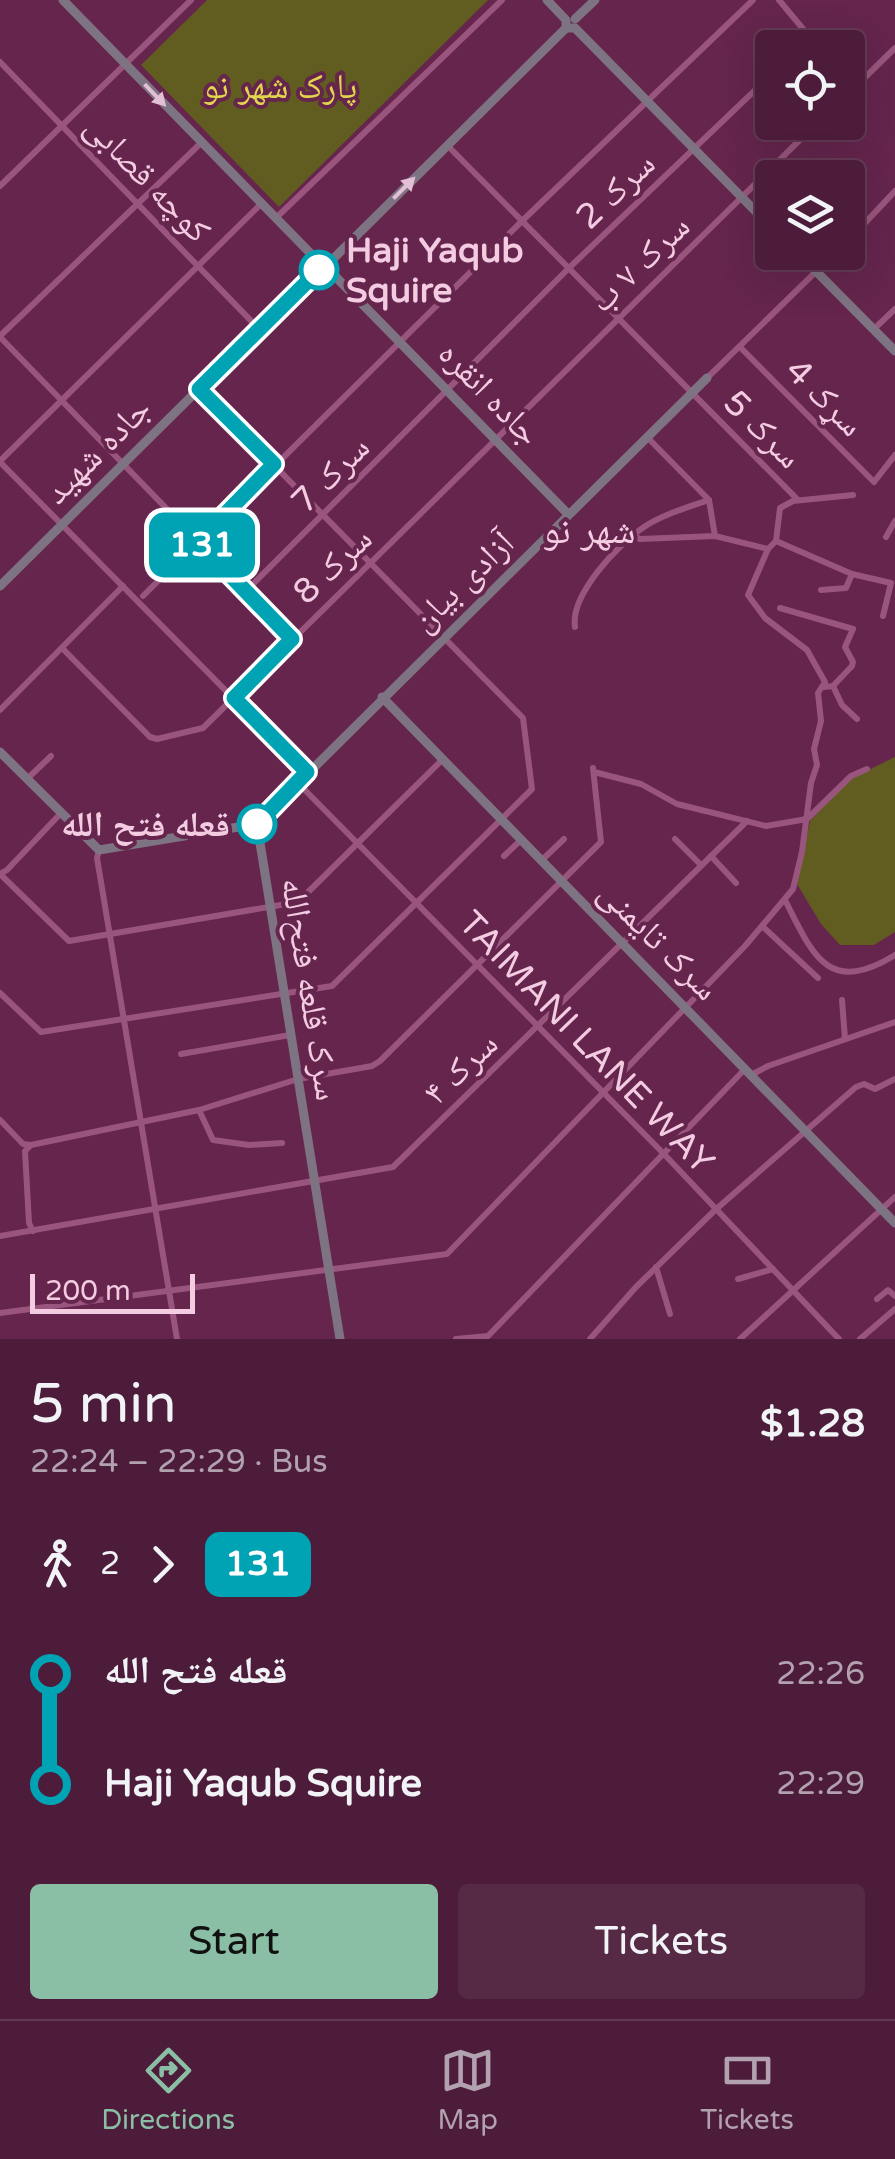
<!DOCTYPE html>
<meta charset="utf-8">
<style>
body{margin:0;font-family:"Varela Round","Noto Naskh Arabic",sans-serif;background:#562945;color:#f1f3f6;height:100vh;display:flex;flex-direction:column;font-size:38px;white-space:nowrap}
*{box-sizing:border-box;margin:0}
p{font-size:32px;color:#b2a1af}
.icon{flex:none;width:55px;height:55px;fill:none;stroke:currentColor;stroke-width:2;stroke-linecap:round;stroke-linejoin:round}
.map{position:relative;height:1339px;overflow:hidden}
.sheet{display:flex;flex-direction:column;background:#4c1c3a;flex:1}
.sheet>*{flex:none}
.badge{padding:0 20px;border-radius:15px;font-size:35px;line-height:65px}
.fabs{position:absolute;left:755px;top:30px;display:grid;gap:20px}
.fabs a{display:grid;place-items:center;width:110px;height:110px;border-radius:10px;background:#4c1c3a;box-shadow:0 10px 40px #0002,0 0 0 2px #633a54;font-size:50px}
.scale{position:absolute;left:30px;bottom:25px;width:165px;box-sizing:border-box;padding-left:10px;border:5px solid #f4cce2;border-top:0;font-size:28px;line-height:35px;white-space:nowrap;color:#f4cce2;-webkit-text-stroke:8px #65254d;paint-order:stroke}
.map>.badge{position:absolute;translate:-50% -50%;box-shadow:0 0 0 5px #fff}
.legs{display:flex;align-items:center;gap:15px;height:110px;padding:0 30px;font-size:32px}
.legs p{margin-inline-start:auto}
.summary{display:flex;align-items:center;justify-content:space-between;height:170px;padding:0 30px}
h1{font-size:55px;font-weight:600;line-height:75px}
.primary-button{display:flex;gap:20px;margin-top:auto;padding:20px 30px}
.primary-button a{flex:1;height:115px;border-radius:10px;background:#8abfa5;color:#111;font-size:40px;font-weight:600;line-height:115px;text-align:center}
.primary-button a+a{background:#562945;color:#f1f3f6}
ul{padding:0 30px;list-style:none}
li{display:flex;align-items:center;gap:35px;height:110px;font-size:38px}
li i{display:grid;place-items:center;width:15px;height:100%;margin:0 12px;background:currentColor}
li i::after{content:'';width:25px;height:25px;margin:-12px;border:8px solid;border-radius:50%;background:#4c1c3a}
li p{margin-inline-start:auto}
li:first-child i{background:linear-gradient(#0000 50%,currentColor 0)}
li:last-child i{background:linear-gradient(currentColor 50%,#0000 0)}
.menu{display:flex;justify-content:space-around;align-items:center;height:140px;border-top:2px solid #633a54;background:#4c1c3a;font-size:28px;color:#b2a1af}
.menu a{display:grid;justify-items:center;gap:5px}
.menu .on{color:#8abfa5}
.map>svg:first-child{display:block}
</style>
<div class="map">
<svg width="895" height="1339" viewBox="0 0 895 1339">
<rect width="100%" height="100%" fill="#65254d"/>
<g fill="#615c20">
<polygon points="207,0 488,0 279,207 141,65"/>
<polygon points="895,757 895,932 874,945 840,945 821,924 797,884 810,821 848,780"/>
</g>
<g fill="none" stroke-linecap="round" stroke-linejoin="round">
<g stroke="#9a557e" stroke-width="6">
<polyline points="779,0 819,48"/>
<polyline points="0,62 259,329"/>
<polyline points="848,79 855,88"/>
<polyline points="848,94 895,48"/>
<polyline points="447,145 798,500"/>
<polyline points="0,186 191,0"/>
<polyline points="277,217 502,0"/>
<polyline points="848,241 895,191"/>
<polyline points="874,329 895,309"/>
<polyline points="0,336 202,142"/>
<polyline points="0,337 293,639"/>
<polyline points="740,347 874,482 895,455"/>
<polyline points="707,378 836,252"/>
<polyline points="0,461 262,203"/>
<polyline points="0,462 307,773"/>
<polyline points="709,500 715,536"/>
<polyline points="634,536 640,539 715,536 768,549"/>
<polyline points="886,537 895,521"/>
<polyline points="776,541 852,574 891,583 883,616"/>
<polyline points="198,542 522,221 753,0"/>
<polyline points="821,590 846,588 852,574"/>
<polyline points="246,591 570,267 772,74"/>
<polyline points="143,596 198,541"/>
<polyline points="780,608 853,629 845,647 853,662 852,666 833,686 824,687"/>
<path d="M 575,627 C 570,595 618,544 644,527 C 662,515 688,507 709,500 L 647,437"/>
<polyline points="62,648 150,737 157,739 203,728 818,122"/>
<polyline points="833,686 842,705 857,719"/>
<polyline points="0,710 123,586"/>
<polyline points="594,772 641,784 677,804 766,826 807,819 851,776 867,769"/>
<polyline points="27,779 51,756"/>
<polyline points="298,783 663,1153 839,1339"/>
<polyline points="61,813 7,870 0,874 69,941 298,902 443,759"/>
<polyline points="675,839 701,865"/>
<polyline points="99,850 97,858 177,1339"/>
<polyline points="504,856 521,840"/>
<polyline points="711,856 736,883"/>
<polyline points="542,860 564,839"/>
<path d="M 785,900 C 812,953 827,997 895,955"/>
<polyline points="762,926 818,978"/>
<polyline points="0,993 41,1032 332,986 532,789 523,718 199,389"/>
<polyline points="842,1000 845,1039"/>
<polyline points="181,1054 290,1035"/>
<polyline points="753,1074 768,1066 895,1022"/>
<polyline points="199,1110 213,1140 249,1145 282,1143"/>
<polyline points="0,1120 23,1144 31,1145 199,1110 298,1079 372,1066 380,1061 601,842 593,768"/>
<polyline points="31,1145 25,1151 29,1223 33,1231"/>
<polyline points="0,1236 393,1167 747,821"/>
<polyline points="656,1267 670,1314"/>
<polyline points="738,1279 773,1269"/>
<polyline points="877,1299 888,1290 895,1296"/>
<polyline points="0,1313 447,1254 745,946 793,889 802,852 811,783 817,765 814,749 821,721 818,693 825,682 807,650 765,618 748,595 768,549 776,541 780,508 793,501 853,495"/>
<polyline points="456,1339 488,1336 745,1069"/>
<polyline points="590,1339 636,1287 714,1211 856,1087 864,1084 875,1089 895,1079"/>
<polyline points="740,1339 895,1197"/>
<polyline points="860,1339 895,1309"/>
</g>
<g stroke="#7e7382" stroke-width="9">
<polyline points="63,0 313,256 317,268 323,271 330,266 326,257 316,261"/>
<polyline points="547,0 566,20 566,28 575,28 772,228"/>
<polyline points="575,19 595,0"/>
<polyline points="797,252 895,351"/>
<polyline points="330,262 566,28"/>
<polyline points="328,269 568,514"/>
<polyline points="0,586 319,270"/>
<polyline points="382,697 895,1223"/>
<polyline points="0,752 99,850 257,824"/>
<polyline points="257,824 707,378"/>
<polyline points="257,824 340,1339"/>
</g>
</g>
<defs><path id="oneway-solid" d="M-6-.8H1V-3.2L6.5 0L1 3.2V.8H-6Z" transform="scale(2.5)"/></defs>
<g fill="#e2bfd4">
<use href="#oneway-solid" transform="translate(155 95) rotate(46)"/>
<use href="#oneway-solid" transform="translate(404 188) rotate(-45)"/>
</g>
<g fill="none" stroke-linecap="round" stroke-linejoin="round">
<defs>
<polyline id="line-1" points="257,824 307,772 234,698 292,639 198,542 274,464 199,389 319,270"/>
</defs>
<use href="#line-1" stroke="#fff" stroke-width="22"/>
<use href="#line-1" stroke="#00a3b4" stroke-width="15"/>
</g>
<g fill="#fff" stroke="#00a3b4" stroke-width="5">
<circle cx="319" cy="270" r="18"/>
<circle cx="257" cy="824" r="18"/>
</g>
<g text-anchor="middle" stroke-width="8" stroke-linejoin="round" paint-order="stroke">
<g font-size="35" fill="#e1d54e" stroke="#65254d">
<text x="280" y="98">پارک شهر نو</text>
</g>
<g font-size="35" fill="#f4cce2" stroke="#65254d">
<text transform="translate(148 178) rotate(46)" y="12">کوچه قصابی</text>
<text transform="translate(615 190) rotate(-44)" y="12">سرک 2</text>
<text transform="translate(639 263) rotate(-44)" y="12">سرک ۷ ب</text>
<text transform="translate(490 393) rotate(46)" y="12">جاده انقره</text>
<text transform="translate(825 397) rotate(45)" y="12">سړک 4</text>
<text transform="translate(763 429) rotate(45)" y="12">سرک 5</text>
<text transform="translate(97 450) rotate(-45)" y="12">جاده شهید</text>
<text transform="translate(330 474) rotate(-45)" y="12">سرک 7</text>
<text transform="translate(332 565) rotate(-44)" y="12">سرک 8</text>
<text transform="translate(462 581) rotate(-44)" y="12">آزادی بیان</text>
<text transform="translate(659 940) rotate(45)" y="12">سرک تایمنی</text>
<text transform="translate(311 989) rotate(81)" y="12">سرک قلعه فتح‌الله</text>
<text transform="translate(587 1042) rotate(46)" y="12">TAIMANI LANE WAY</text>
<text transform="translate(460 1068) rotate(-44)" y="12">سرک ۴</text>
</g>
<g font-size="35" font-weight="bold" fill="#f4cce2" stroke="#65254d" text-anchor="start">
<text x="346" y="262">Haji Yaqub<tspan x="346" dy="40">Squire</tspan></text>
<text x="230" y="836" text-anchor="end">قعله فتح الله</text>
</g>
<g font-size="38" fill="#f4cce2" stroke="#65254d">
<text x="589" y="543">شهر نو</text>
</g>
</g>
</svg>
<div class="fabs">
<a><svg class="icon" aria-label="locate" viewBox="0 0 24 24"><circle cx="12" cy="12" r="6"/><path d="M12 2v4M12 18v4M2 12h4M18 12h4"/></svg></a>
<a><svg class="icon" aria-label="layers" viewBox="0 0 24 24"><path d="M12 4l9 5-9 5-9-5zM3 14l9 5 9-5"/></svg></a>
</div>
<div class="scale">200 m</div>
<b class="badge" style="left:202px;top:545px;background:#00a3b4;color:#fff">131</b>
</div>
<section class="sheet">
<div class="summary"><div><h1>5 min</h1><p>22:24 – 22:29 · Bus</p></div><b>$1.28</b></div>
<div class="legs"><svg class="icon" aria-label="walk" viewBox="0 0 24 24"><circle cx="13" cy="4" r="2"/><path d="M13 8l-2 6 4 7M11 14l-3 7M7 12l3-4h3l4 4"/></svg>2<svg class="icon" aria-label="forward" viewBox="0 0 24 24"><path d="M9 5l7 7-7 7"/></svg><b class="badge" style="background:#00a3b4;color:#fff">131</b></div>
<ul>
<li><i style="color:#00a3b4"></i><b>قعله فتح الله</b><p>22:26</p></li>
<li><i style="color:#00a3b4"></i><b>Haji Yaqub Squire</b><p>22:29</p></li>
</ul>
<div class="primary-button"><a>Start</a><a>Tickets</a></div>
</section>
<nav class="menu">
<a class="on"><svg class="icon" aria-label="directions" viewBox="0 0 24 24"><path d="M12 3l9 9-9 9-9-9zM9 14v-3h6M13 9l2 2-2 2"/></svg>Directions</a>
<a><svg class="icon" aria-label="map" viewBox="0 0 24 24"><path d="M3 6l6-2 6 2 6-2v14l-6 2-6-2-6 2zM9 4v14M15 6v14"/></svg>Map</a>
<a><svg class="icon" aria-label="tickets" viewBox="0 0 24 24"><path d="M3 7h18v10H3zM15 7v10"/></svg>Tickets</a>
</nav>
